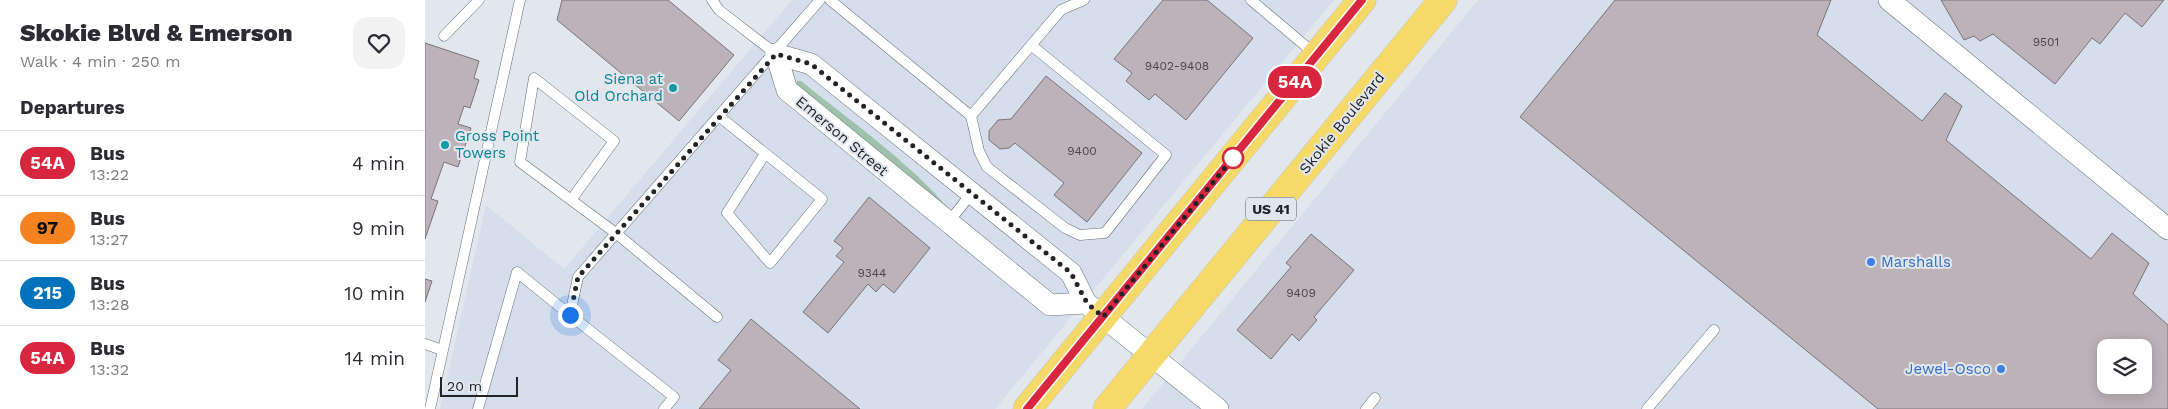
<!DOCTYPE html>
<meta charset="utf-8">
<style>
body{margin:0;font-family:"Work Sans",sans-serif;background:#f2f2f3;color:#2b2b33;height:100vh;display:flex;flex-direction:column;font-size:19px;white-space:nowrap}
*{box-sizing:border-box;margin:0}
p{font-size:16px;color:#7c7c81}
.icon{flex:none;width:28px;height:28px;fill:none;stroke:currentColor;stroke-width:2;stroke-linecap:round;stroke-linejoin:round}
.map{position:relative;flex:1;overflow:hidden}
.drawer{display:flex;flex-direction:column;background:#fff;width:425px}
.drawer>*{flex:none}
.badge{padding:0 10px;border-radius:16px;font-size:18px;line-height:32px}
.buttons{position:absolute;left:1672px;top:339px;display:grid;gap:10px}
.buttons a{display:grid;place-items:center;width:55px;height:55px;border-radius:10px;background:#fff;box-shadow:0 2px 12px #0003;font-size:25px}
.scale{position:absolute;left:15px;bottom:12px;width:78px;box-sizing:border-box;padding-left:5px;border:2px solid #212326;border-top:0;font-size:14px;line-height:18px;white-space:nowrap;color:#212326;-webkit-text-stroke:4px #e2e7ee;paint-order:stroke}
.you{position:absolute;width:25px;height:25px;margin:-12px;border:4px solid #fff;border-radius:50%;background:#1a73e8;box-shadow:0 0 0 8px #1a73e833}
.map>.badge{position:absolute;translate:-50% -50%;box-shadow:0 0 0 2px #fff}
h2{padding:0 20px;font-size:19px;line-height:45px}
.round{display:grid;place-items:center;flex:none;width:52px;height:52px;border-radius:15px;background:#f2f2f3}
.summary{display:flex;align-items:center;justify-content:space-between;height:85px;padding:0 20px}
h1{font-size:24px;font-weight:800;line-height:38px}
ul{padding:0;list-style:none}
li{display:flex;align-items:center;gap:15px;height:65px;padding:0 20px;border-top:1px solid #e1e1e2}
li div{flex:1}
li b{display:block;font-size:19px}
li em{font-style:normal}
li .badge{min-width:55px;font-weight:700;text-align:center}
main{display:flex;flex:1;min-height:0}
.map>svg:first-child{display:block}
</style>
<main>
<section class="drawer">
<div class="summary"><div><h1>Skokie Blvd &amp; Emerson</h1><p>Walk · 4 min · 250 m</p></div><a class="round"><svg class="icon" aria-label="heart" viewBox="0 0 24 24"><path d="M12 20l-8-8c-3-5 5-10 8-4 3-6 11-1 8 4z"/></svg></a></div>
<h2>Departures</h2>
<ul>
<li><span class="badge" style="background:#d7263d;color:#fff">54A</span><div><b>Bus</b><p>13:22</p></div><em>4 min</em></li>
<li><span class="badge" style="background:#f58220;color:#111">97</span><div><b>Bus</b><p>13:27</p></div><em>9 min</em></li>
<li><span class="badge" style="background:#0072bc;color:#fff">215</span><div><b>Bus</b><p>13:28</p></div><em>10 min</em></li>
<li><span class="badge" style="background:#d7263d;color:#fff">54A</span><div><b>Bus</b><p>13:32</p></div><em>14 min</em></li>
</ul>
</section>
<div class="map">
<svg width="1743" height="409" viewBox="0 0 1743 409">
<rect width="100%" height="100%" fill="#e2e7ee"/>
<g fill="#d5deec" fill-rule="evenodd">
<polygon points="367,0 909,0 570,409 15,409 61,205 139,269"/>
<path d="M 1053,0 L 1743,0 L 1743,409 L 717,409 ZM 1681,348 L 1719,348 L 1719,385 L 1681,385 Z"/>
</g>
<path fill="#9dc1aa" d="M 372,81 L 376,81 C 425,121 481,159 523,208 L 371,86 Z"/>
<g fill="#bcb3b8" stroke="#7b7377" fill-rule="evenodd">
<polygon points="137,0 243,0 309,55 254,121 132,20"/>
<polygon points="738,0 782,0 828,38 761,120 730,94 724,100 701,81 707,73 689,59"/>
<path d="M 1190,0 L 1406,0 L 1392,35 L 1497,121 L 1520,93 L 1537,106 L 1521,140 L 1666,259 L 1687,233 L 1724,263 L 1708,294 L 1743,325 L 1743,409 L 1453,409 L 1095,117 ZM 1681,348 L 1719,348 L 1719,385 L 1681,385 Z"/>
<polygon points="1516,0 1739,0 1717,27 1700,13 1675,44 1667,38 1630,84 1568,34 1555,41 1549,36 1539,40"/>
<polygon points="0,43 54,61 49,78 54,80 45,108 39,106 33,124 46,128 33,167 19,162 6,199 13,201 0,239"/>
<polygon points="621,76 717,153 662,222 629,195 639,183 590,143 584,148 575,149 564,140 564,131 573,120 586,119"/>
<polygon points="444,197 505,248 469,293 458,284 451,292 443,284 403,333 378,312 419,262 411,256 418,248 409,241"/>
<polygon points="886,234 929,270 889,317 892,320 874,341 867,334 846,359 812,330 866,267 861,263"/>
<polygon points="0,279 7,281 0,302"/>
<polygon points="326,319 435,409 274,409 306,370 293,360"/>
</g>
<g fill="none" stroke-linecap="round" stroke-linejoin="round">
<defs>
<g id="service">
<polyline points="287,0 294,10 351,54"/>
<polyline points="405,0 546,116 636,10 659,0"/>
<polyline points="826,0 890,54"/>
<polyline points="19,36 54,0"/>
<polyline points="546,116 554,151 562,167 640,228 655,235 680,233 741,155 606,45"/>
<polyline points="295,117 397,199 345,263 302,213 340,154"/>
<polyline points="146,200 189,141 109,78 95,162 192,234 292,317"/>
<polyline points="523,223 546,194"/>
<polyline points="0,344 17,350"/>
<polyline points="5,409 95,0"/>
<polyline points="53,409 92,272 145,315"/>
<polyline points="239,409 249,397 145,315 153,277 395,0"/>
<polyline points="941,409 950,398"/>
<polyline points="1222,409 1289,330"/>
</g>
<g id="minor">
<polyline points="1464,0 1743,229"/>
<polyline points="351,54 386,64 646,273 661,303 793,409"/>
<polyline points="351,54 362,90 625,305 661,303"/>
</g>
<g id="primary">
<polyline points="602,409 937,0"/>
<polyline points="682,409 1018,0"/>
</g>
</defs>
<use href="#service" stroke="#696e74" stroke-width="11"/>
<use href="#minor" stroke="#696e74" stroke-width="22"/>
<use href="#primary" stroke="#c5c6c7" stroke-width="29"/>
<use href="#service" stroke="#fff" stroke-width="10"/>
<use href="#minor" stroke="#fff" stroke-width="21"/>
<use href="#primary" stroke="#f5da6a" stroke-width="28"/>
</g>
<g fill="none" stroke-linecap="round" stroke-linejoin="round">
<defs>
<polyline id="line" points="602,409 937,0"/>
</defs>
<use href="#line" stroke="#fff" stroke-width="11"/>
<use href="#line" stroke="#d7263d" stroke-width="8"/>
<polyline stroke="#212326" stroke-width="5" stroke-dasharray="0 9" points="145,315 153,277 351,54 386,64 646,273 662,303 678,317 808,158"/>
</g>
<g fill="#0f9aa8" stroke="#e2e7ee" stroke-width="2">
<circle cx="248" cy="88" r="5"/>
<circle cx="20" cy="145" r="5"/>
</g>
<circle fill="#fff" stroke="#d7263d" stroke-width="2.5" cx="808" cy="158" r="10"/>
<g fill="#3f7fe0" stroke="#e2e7ee" stroke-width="2">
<circle cx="1446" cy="262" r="5"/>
<circle cx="1576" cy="369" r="5"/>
</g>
<g text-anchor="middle" stroke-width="4" stroke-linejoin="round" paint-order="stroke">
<g font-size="12" fill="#48474a">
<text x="1621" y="46">9501</text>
<text x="752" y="70">9402-9408</text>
<text x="657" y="155">9400</text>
<text x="447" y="277">9344</text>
<text x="876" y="297">9409</text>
</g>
<rect fill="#e2e7ee" stroke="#5b5e62" stroke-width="1" x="821" y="197.5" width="50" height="23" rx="4"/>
<g font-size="14" font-weight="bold" fill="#212326">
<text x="846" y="214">US 41</text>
</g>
<g font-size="15" fill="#0d838f" stroke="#e2e7ee" text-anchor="end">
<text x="238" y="84">Siena at<tspan x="238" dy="17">Old Orchard</tspan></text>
<text x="30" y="141" text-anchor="start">Gross Point<tspan x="30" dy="17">Towers</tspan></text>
</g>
<g font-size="15" fill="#212326" stroke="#e2e7ee">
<text transform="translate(917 123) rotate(-51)" y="5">Skokie Boulevard</text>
<text transform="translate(417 136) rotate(40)" y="5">Emerson Street</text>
</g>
<g font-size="15" fill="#366cbe" stroke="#e2e7ee" text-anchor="start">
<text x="1456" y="267">Marshalls</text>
<text x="1566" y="374" text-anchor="end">Jewel-Osco</text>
</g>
</g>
</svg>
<div class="buttons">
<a><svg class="icon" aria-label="layers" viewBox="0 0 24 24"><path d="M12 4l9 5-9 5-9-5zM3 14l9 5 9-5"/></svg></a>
</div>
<div class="scale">20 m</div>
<div class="you" style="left:145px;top:315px"></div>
<b class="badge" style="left:870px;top:82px;background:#d7263d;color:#fff">54A</b>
</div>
</main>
